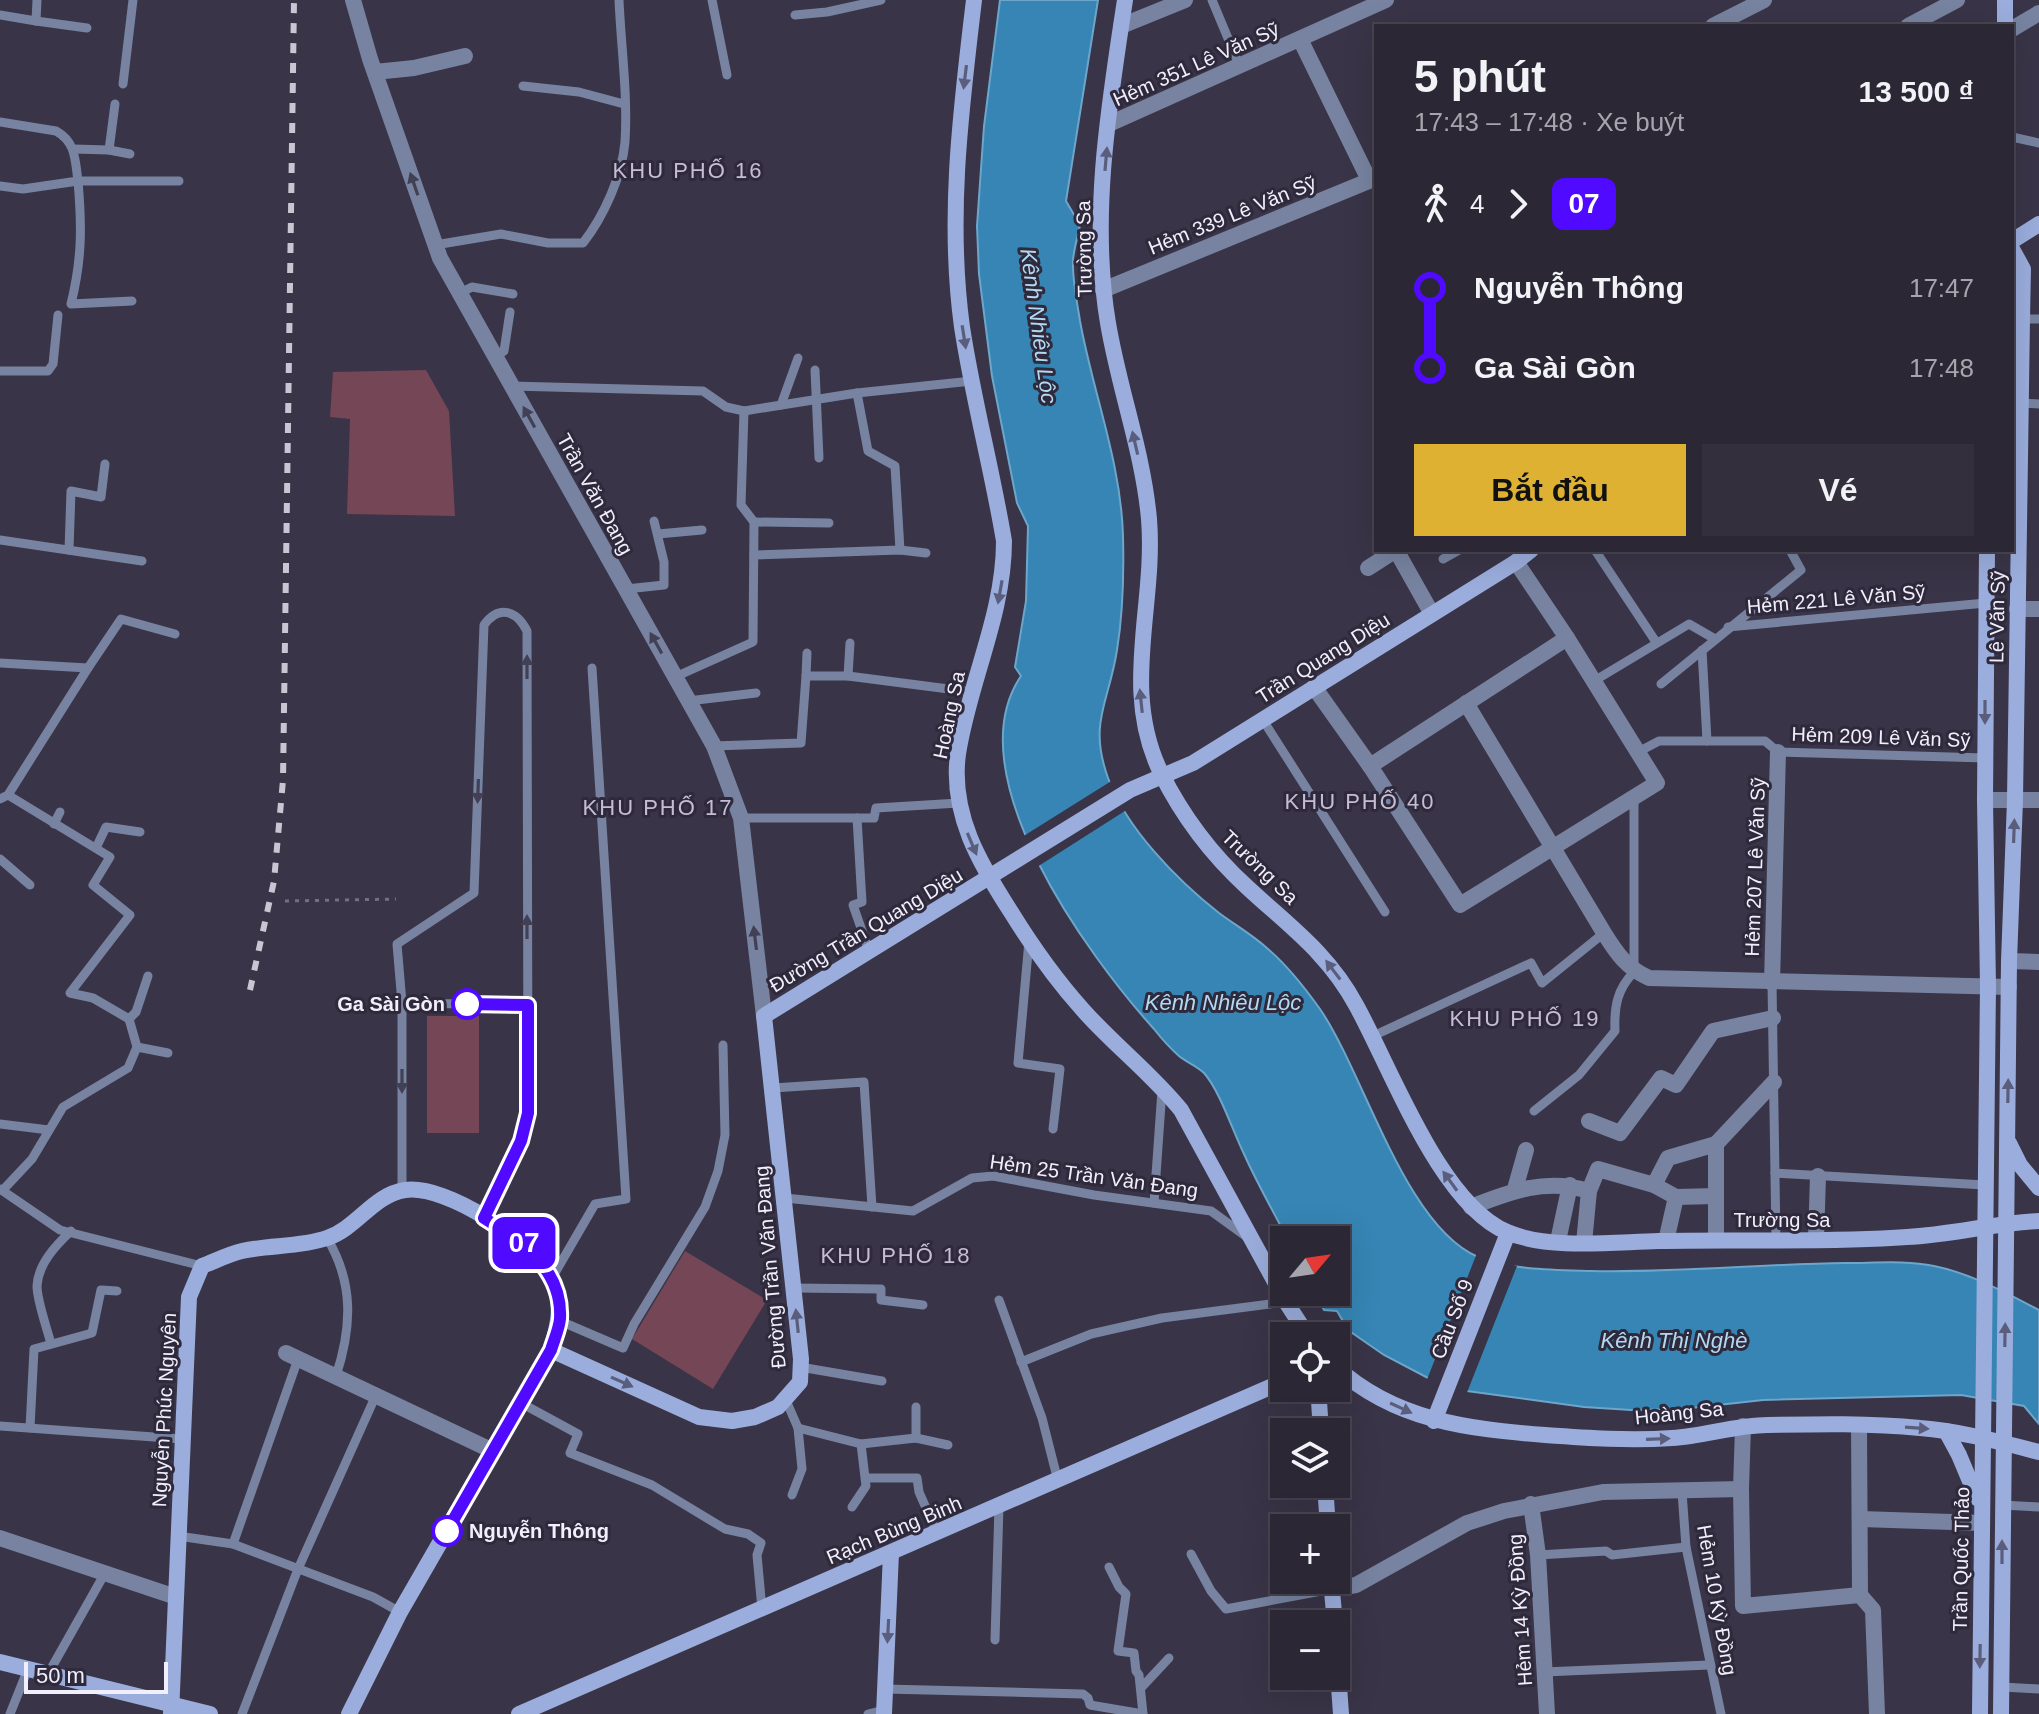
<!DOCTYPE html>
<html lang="vi">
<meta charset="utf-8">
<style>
body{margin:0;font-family:Helvetica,sans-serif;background:#332f3d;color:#f1f3f6;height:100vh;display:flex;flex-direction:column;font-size:30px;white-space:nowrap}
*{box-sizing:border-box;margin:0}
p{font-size:26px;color:#a6a5ad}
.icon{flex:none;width:44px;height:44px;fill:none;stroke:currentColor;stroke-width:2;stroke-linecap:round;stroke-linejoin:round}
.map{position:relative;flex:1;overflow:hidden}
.details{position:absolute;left:1374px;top:24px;width:640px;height:528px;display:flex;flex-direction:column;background:#2b2735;border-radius:0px;box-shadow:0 8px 32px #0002,0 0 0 2px #474450}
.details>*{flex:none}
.badge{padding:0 16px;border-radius:12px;font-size:28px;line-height:52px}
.needle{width:52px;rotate:61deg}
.fabs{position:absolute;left:1270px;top:1226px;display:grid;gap:16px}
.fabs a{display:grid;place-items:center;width:80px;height:80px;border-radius:0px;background:#2b2735;box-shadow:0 8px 32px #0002,0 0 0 2px #474450;font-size:40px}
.scale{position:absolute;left:24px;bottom:20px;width:144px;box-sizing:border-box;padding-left:8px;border:4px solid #f2effc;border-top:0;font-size:22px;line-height:28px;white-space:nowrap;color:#f2effc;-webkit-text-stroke:6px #2f293c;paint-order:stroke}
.map>.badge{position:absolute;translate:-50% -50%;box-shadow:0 0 0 4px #fff}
.legs{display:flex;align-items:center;gap:12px;height:88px;padding:0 40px;font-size:26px}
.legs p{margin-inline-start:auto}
.overview{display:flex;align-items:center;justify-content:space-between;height:136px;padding:0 40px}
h1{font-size:44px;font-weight:700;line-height:60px}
.action{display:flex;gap:16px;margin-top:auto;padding:16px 40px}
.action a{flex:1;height:92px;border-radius:0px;background:#deb133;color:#111;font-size:32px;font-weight:700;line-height:92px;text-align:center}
.action a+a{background:#332f3d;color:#f1f3f6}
ul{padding:0 40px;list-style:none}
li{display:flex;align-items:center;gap:28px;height:80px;font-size:30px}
li i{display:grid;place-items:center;width:12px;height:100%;margin:0 10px;background:currentColor}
li i::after{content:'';width:20px;height:20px;margin:-10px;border:6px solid;border-radius:50%;background:#2b2735}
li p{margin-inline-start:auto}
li:first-child i{background:linear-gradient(#0000 50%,currentColor 0)}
li:last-child i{background:linear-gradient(currentColor 50%,#0000 0)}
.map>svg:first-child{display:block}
</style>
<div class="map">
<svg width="2039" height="1714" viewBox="0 0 2039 1714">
<rect width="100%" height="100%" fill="#393447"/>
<g fill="#744656">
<polygon points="426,370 449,411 455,516 347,514 350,419 330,417 333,372"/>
<rect x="427" y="1016" width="52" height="117"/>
<polygon points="685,1251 767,1300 713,1389 632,1339"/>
</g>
<path fill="#3685b4" stroke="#6ea5ca" stroke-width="2" d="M 1000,0 L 1098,0 L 1066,201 L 1080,225 C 1078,236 1074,248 1073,260 C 1072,280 1077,301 1080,321 C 1093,393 1121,462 1123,536 C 1124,574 1123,613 1117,650 C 1109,703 1088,722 1108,778 C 1126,828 1177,880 1219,913 C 1235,925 1253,935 1268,949 C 1288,966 1305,988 1320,1009 C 1365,1075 1405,1226 1478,1257 C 1509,1270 1558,1270 1591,1271 C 1676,1273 1761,1264 1846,1263 C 1875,1263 1906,1260 1934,1266 C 1970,1273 2006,1293 2039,1310 L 2039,1424 L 2024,1406 L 1961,1395 L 1763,1400 L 1682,1409 L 1631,1410 L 1584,1407 L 1467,1391 L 1428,1378 L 1384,1355 L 1348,1330 L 1337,1311 L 1324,1310 L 1315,1292 L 1336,1292 L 1336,1240 L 1288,1240 C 1273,1211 1257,1183 1244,1154 C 1233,1132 1220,1091 1204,1073 C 1197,1066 1186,1062 1179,1056 C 1170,1048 1161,1038 1154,1029 C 1089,957 954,774 1021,676 L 1015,667 L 1026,601 L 1028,526 L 1017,503 L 992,376 L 979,274 L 977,226 L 984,126 Z"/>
<g fill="#393447">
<polygon points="1113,780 1128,809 1037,867 1022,837"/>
<polygon points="1477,1253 1517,1266 1466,1395 1426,1382"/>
</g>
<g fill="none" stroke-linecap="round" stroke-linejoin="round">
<polyline stroke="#747081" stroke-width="3" stroke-dasharray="4 6" stroke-linecap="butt" points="285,901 396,899"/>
<g stroke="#7783a0" stroke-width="9">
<polyline points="37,0 36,21 87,28"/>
<polyline points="712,0 727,75"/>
<polyline points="1212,0 1240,67"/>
<polyline points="0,15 36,21"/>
<polyline points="795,15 827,12 881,0"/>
<polyline points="123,84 133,0"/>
<polyline points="523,86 579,92 624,104"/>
<path d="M 0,122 L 56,131 C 76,142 75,160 78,181 L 23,189 L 0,186"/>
<polyline points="2012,137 2039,143"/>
<polyline points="73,149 109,150 115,104"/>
<polyline points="109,150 130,154"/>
<path d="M 435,245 L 501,234 L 548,243 L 583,243 C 604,216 622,176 625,142 C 628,95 621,46 619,0"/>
<polyline points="460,293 472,287 513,294"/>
<path d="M 132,301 L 71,304 C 82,259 82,227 78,181 L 179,181"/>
<polyline points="2022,319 2039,319"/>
<polyline points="495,357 504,351 510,312"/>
<polyline points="815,370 819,458"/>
<polyline points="0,371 48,371 53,364 58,315"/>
<polyline points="511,386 703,391 726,407 744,411 857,393 972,381"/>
<polyline points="857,393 868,451 895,466 900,550"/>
<polyline points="2021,403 2039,404"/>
<polyline points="781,405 798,358"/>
<polyline points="754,522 829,523"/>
<polyline points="658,534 702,530"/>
<polyline points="0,540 142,561"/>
<polyline points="69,550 71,491 101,497 105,464"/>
<polyline points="1595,550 1656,642"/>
<polyline points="754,555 900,550 926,553"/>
<polyline points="1443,559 1459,550"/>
<polyline points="626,589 664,585 664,562 654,521"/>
<polyline points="1728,627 1986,603"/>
<polyline points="1702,650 1707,741"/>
<polyline points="0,663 88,668 121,619 175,634"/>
<polyline points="806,676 807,653"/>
<polyline points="848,676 850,643"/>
<polyline points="675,677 753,642 754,522 741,505 744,411"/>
<polyline points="1594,681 1689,624 1715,639"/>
<polyline points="1661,684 1801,570 1790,550"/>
<polyline points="688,701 756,693"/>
<polyline points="1263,720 1385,912"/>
<polyline points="714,746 801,743 806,676 848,676 972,692"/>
<polyline points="1638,752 1659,741 1765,741 1778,752 1985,758"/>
<polyline points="8,795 110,857 93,885 130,915 70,993 93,998 129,1019"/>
<polyline points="0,799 8,795 88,668"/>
<polyline points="741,818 874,818 876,808 959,803"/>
<polyline points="857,818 862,902 853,905 869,951"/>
<polyline points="54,824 60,812"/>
<polyline points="96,848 106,827 140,832"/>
<polyline points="0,859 30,885"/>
<polyline points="1029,941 1018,1063 1060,1069 1053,1129"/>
<polyline points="1772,983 1776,1240"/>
<polyline points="402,1003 528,1005"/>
<polyline points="129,1019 136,1012 148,976"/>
<polyline points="1373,1036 1531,963 1542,983 1604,933"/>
<polyline points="137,1047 168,1053"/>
<polyline points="773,1088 864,1082 872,1207"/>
<path d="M 1534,1111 L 1579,1075 L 1615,1031 C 1614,1007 1617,989 1634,972 L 1634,797"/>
<polyline points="0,1124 49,1130"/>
<polyline points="1775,1173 1985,1185"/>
<polyline points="0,1189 60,1230 202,1266"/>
<polyline points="3,1190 32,1159 63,1107 128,1068 137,1047 129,1019"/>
<path d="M 402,1191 L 402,1003 L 397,944 L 474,893 L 484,625 C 499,604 517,611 527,631 L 528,1113 L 521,1141 L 484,1218"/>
<polyline points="785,1198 913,1211 972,1178 993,1176 1094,1195 1211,1211 1247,1237"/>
<polyline points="1154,1203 1162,1090"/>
<path d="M 327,1238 C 354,1283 352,1327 336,1376"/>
<polyline points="552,1278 595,1204 626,1199 592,668"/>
<polyline points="794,1288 881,1289 881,1300 923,1305"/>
<polyline points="999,1300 1042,1418 1058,1481"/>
<polyline points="560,1321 623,1348 634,1324 705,1207 718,1171 725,1135 723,1045"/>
<path d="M 51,1344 C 47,1328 37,1301 37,1286 C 38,1264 56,1245 71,1231"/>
<polyline points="1021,1362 1091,1334 1162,1318 1286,1302"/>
<polyline points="800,1367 882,1381"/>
<polyline points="785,1398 798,1428 802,1469 792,1495"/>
<polyline points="521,1403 578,1434 570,1453 652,1485 725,1529 748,1534 761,1543 757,1555 762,1609"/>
<polyline points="0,1426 182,1439"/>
<polyline points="30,1428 34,1349 92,1333 101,1290 117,1291"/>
<polyline points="798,1428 861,1444 916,1438 948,1445"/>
<polyline points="916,1438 916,1407"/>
<polyline points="867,1478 917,1478 919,1492 937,1533"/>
<polyline points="1682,1492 1686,1547 1721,1714"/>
<polyline points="2002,1505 2039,1507"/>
<polyline points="852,1507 866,1486 861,1444"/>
<polyline points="178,1536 233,1544 373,1597 400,1612"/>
<polyline points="233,1544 298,1359"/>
<polyline points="1191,1554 1211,1591 1226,1609 1332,1589"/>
<polyline points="1538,1555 1606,1551 1612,1555 1686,1547"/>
<polyline points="1109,1567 1119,1587 1126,1594 1118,1651 1134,1653 1136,1671 1139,1675 1143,1714"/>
<polyline points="995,1640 999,1506"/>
<polyline points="1544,1672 1709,1665"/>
<polyline points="48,1674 105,1573"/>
<polyline points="2002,1687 2039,1689"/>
<polyline points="1141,1688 1169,1658"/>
<polyline points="885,1689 1083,1694 1088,1698 1090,1705 1143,1714"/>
<polyline points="10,1714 28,1669"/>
<polyline points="242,1714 298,1569 376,1395"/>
<polyline points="868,1714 884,1710"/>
</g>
<g stroke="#7783a0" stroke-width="16">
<polyline points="353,0 370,59 440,258 714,746 741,818 764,1016"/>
<polyline points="1121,26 1185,0"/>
<polyline points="1713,26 1764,0"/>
<polyline points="1908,26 1957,0"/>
<polyline points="2012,29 2039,13"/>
<polyline points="1300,39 1369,180"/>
<polyline points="375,72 414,68 465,56"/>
<polyline points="1109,124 1386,0"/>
<polyline points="1103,290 1376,178"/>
<polyline points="1396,550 1432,614"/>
<polyline points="1368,568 1396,550"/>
<polyline points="2017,609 2039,609"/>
<polyline points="1314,687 1370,766 1460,905 1657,783 1567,638 1516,562"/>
<path d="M 1466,703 L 1604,933 C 1617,954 1627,968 1649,978 L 2009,987"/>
<polyline points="1370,766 1567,638"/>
<polyline points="1985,800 2039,800"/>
<polyline points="2009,961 2039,962"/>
<polyline points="1772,983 1778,752"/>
<polyline points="1589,1121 1620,1133 1661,1078 1676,1085 1713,1031 1773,1018"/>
<polyline points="1654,1185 1668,1158 1716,1144"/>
<polyline points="1515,1189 1526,1150"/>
<path d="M 1471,1207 C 1511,1191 1546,1178 1589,1191"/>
<polyline points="1716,1240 1716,1144 1774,1082"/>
<polyline points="1816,1240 1818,1176"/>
<polyline points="1558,1241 1570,1185"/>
<polyline points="1666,1241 1676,1197"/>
<polyline points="1584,1243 1589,1191 1598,1169 1654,1185 1676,1197 1716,1196"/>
<polyline points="286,1353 493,1451"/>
<polyline points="1859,1425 1860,1595 1873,1610 1877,1714"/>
<polyline points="1743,1426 1741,1489 1743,1606 1860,1595"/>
<polyline points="1531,1504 1538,1555 1547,1714"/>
<polyline points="1861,1519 1982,1523"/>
<polyline points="0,1538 176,1597"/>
<polyline points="1332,1589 1356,1585 1467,1523 1504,1511 1603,1492 1741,1489"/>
</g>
<g stroke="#9baddc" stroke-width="16">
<path d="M 974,0 C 961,109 947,217 962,327 C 973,399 992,469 1004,541 C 1004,615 969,682 958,754 C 950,814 980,864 1011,912 C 1032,946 1056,980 1083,1010 C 1114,1045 1151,1073 1181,1110 L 1286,1302 L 1308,1336"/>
<path d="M 1125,0 C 1109,105 1090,217 1108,323 C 1119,389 1143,452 1149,519 C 1156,607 1120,689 1161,773 C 1182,815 1212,855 1247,887 C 1289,926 1328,953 1356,1005 C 1391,1068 1440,1204 1507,1232 C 1549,1250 1613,1242 1658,1241 C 1741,1239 1824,1243 1907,1237 C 1951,1235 1995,1223 2039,1221"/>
<polyline points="2005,26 2005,0"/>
<polyline points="2012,241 2039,224"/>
<polyline points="2009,1143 2020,1165 2039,1188"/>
<polyline points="551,1350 699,1417 732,1421 755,1417 778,1407 800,1382 801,1359 764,1016 1130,790 1193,763 1516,562 1531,550"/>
<path d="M 1336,1367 C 1395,1421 1469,1429 1545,1435 C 1587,1438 1630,1441 1672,1438 C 1705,1436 1735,1425 1768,1425 C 1819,1424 1870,1423 1920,1428 C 1960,1431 2000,1442 2039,1452"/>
<polyline points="1434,1421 1508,1233"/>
<polyline points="1946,1431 1959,1455 1977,1498"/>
<polyline points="1321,1432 1319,1401 1321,1388"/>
<polyline points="1325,1484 1328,1528"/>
<polyline points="1331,1580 1335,1624"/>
<polyline points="1336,1645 1341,1714"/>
<polyline points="0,1662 210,1714"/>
<path d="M 171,1714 L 189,1297 L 202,1266 C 215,1261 229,1254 242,1251 C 270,1245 301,1247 327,1238 C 357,1228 373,1195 405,1190 C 447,1184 533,1242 552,1279 C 564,1302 558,1326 551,1350 L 400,1612 L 349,1714"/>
<polyline points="519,1714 1284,1381"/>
<polyline points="884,1714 891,1553"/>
<polyline points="1980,1714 1988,986 1985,800 1987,550"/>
<polyline points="2001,1714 2009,961 2015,800 2022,319 2023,269 2012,249"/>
</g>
<polyline stroke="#c9c6d4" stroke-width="6" stroke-dasharray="10 10" stroke-linecap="butt" points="250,990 274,881 283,780 294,0"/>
</g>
<defs><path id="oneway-solid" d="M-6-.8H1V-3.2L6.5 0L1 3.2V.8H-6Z" transform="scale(2)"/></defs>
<g fill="#5a5e7c">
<use href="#oneway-solid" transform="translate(965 77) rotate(97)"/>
<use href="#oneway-solid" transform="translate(1106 159) rotate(-85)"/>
<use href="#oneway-solid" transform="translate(964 337) rotate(81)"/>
<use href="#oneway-solid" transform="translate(1135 443) rotate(-103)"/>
<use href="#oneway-solid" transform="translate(1000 592) rotate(100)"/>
<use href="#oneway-solid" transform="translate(1141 701) rotate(-96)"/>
<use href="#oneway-solid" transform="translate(1985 712) rotate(90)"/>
<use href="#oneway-solid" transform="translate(2014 831) rotate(-88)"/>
<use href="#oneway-solid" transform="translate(972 844) rotate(67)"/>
<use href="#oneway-solid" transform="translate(1333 970) rotate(-127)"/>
<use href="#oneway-solid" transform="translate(2008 1091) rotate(-89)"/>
<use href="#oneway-solid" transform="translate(1450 1181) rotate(-126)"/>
<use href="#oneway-solid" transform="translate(797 1321) rotate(-96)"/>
<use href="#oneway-solid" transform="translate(2005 1335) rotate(-89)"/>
<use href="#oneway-solid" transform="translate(622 1382) rotate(24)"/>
<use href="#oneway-solid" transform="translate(1401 1408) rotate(25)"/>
<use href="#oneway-solid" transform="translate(1917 1428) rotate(4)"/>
<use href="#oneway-solid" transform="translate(1658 1439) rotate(-2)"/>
<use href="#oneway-solid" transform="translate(2002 1552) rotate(-90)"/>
<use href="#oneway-solid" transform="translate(888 1631) rotate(93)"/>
<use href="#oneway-solid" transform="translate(1980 1656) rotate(91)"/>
</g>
<g fill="#414055">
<use href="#oneway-solid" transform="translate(414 184) rotate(-109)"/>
<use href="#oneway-solid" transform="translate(529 417) rotate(-119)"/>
<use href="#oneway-solid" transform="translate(656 643) rotate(-119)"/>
<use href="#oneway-solid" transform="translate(527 667) rotate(-90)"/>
<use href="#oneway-solid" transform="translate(478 791) rotate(92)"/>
<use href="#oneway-solid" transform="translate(527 927) rotate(-90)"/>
<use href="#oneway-solid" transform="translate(755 938) rotate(-97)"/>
<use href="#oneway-solid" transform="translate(402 1081) rotate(90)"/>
</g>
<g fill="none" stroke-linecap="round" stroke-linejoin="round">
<defs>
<path id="line-1" d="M 447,1531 L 551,1350 C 554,1340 559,1329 560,1319 C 563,1269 522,1242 484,1218 L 521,1141 L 528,1113 L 528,1005 L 467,1004"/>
</defs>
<use href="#line-1" stroke="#fff" stroke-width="18"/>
<use href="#line-1" stroke="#4f0aff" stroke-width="12"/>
</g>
<g fill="#fff" stroke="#4f0aff" stroke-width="4">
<circle cx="467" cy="1004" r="14"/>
<circle cx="447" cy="1531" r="14"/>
</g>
<g text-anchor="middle" stroke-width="6" stroke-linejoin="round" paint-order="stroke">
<g font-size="20" fill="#f2effc" stroke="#2f293c">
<text transform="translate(1196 64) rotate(-24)" y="7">Hẻm 351 Lê Văn Sỹ</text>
<text transform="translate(1232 215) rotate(-22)" y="7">Hẻm 339 Lê Văn Sỹ</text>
<text transform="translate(1084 249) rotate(-91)" y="7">Trường Sa</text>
<text transform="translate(595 494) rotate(61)" y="7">Trần Văn Ðang</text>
<text transform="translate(1836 599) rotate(-5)" y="7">Hẻm 221 Lê Văn Sỹ</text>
<text transform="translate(1997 617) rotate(-89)" y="7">Lê Văn Sỹ</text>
<text transform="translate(1323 658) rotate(-32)" y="7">Trần Quang Diệu</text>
<text transform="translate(949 715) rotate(-78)" y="7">Hoàng Sa</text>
<text transform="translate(1881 737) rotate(2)" y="7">Hẻm 209 Lê Văn Sỹ</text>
<text transform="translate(1260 867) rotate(44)" y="7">Trường Sa</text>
<text transform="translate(1755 867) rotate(-88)" y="7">Hẻm 207 Lê Văn Sỹ</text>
<text transform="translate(866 930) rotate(-31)" y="7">Đường Trần Quang Diệu</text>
<text transform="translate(1094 1176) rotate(8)" y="7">Hẻm 25 Trần Văn Đang</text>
<text x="1782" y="1227">Trường Sa</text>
<text transform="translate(770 1267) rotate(-95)" y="7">Đường Trần Văn Đang</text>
<text transform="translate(1452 1319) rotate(-69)" y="7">Cầu Số 9</text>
<text transform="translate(164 1410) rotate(-87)" y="7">Nguyễn Phúc Nguyên</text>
<text transform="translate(1679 1413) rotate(-6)" y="7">Hoàng Sa</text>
<text transform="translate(894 1530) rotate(-23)" y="7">Rạch Bùng Binh</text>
<text transform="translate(1961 1559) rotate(-89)" y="7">Trần Quốc Thảo</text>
<text transform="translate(1717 1600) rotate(80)" y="7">Hẻm 10 Kỳ Ðồng</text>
<text transform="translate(1520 1610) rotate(-94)" y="7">Hẻm 14 Kỳ Ðồng</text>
</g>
<g font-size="20" font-weight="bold" fill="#f2effc" stroke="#2f293c" text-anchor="end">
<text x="445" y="1011">Ga Sài Gòn</text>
<text x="469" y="1538" text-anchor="start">Nguyễn Thông</text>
</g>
<g font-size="22" letter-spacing="2" fill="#c4bdd5" stroke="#2f293c">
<text x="688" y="178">KHU PHỐ 16</text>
<text x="1360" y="809">KHU PHỐ 40</text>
<text x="658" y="815">KHU PHỐ 17</text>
<text x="1525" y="1026">KHU PHỐ 19</text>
<text x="896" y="1263">KHU PHỐ 18</text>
</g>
<g font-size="22" font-style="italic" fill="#b2d8f2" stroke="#2f293c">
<text transform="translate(1039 326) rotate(82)" y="8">Kênh Nhiêu Lộc</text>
<text x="1223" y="1010">Kênh Nhiêu Lộc</text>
<text x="1674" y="1348">Kênh Thị Nghè</text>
</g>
</g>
</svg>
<div class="fabs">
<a><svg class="needle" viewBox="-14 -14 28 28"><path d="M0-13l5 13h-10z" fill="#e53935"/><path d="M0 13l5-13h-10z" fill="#a6a5ad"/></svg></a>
<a><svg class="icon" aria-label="locate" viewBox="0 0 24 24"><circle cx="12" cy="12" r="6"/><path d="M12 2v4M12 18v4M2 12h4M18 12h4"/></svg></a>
<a><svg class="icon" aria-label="layers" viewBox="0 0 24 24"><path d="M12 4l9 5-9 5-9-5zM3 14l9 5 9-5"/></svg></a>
<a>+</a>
<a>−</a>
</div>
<div class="scale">50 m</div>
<b class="badge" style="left:524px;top:1243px;background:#4f0aff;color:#fff">07</b>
<section class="details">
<div class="overview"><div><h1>5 phút</h1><p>17:43 – 17:48 · Xe buýt</p></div><b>13 500 ₫</b></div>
<div class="legs"><svg class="icon" aria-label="walk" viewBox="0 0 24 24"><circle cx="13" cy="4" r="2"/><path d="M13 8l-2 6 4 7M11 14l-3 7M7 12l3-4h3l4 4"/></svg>4<svg class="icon" aria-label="forward" viewBox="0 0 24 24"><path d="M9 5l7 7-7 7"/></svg><b class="badge" style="background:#4f0aff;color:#fff">07</b></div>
<ul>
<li><i style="color:#4f0aff"></i><b>Nguyễn Thông</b><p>17:47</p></li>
<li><i style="color:#4f0aff"></i><b>Ga Sài Gòn</b><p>17:48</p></li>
</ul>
<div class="action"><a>Bắt đầu</a><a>Vé</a></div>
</section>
</div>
